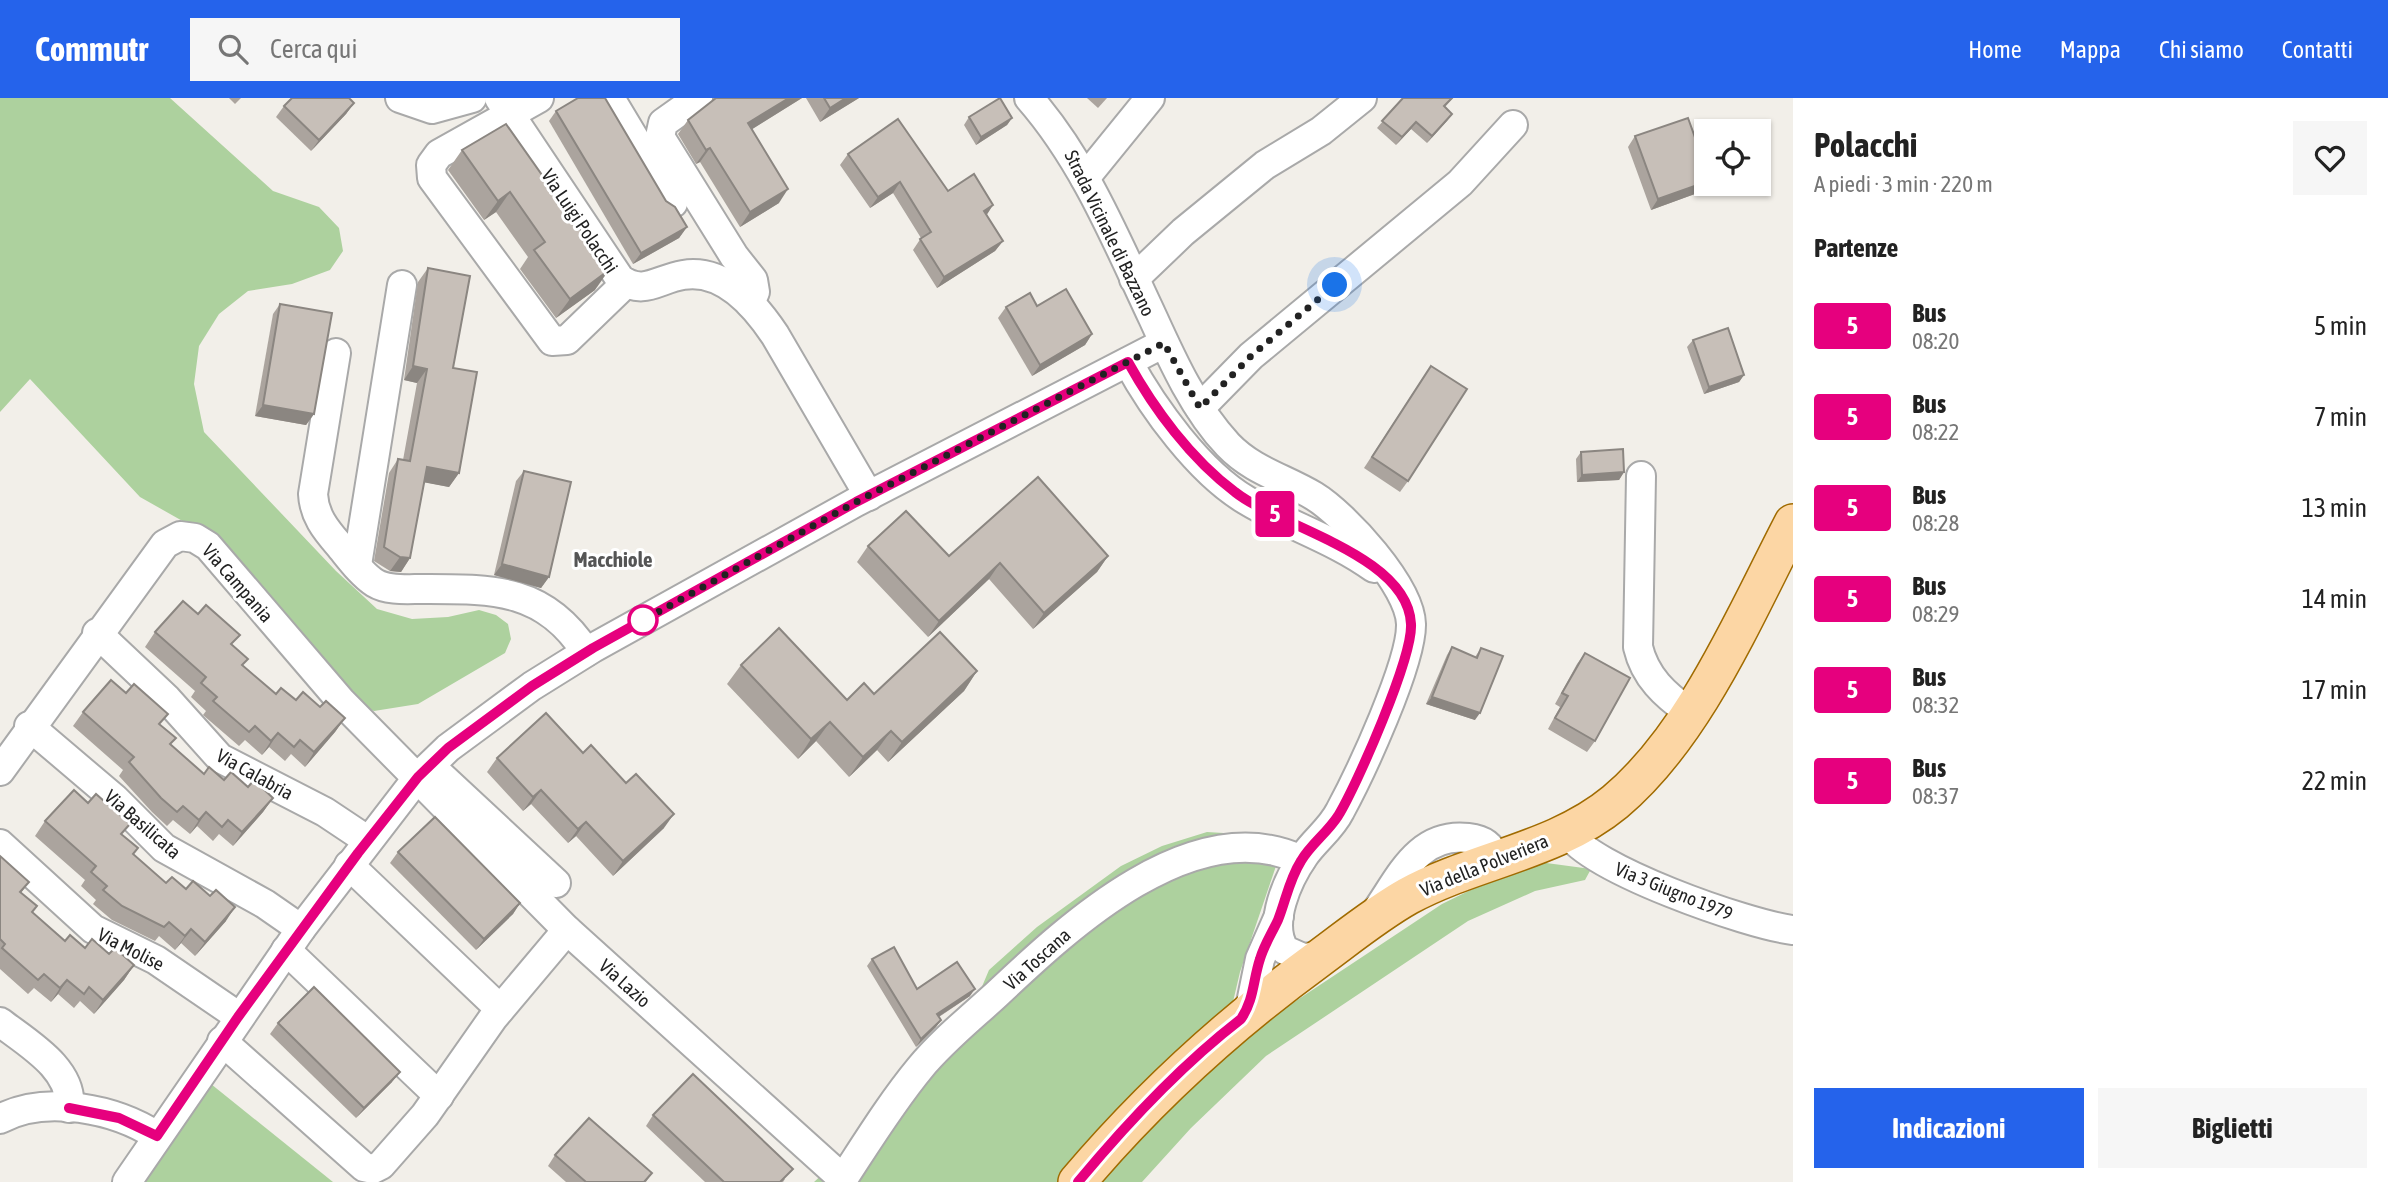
<!DOCTYPE html>
<html lang="it">
<meta charset="utf-8">
<style>
body{margin:0;font-family:"Asap Condensed",sans-serif;background:#f6f6f6;color:#222;height:100vh;display:flex;flex-direction:column;font-size:26px;white-space:nowrap}
*{box-sizing:border-box;margin:0}
p{font-size:23px;color:#767676}
.icon{flex:none;width:38px;height:38px;fill:none;stroke:currentColor;stroke-width:2;stroke-linecap:round;stroke-linejoin:round}
.map{position:relative;flex:1;overflow:hidden}
.side{display:flex;flex-direction:column;background:#fff;width:595px}
.side>*{flex:none}
.badge{padding:0 14px;border-radius:5px;font-size:24px;line-height:46px}
.buttons{position:absolute;left:1694px;top:21px;display:grid;gap:14px}
.buttons a{display:grid;place-items:center;width:77px;height:77px;border-radius:0px;background:#fff;box-shadow:0 2px 5px #0004;font-size:35px}
.you{position:absolute;width:35px;height:35px;margin:-18px;border:5px solid #fff;border-radius:50%;background:#1a73e8;box-shadow:0 0 0 10px #1a73e833}
.map>.badge{position:absolute;translate:-50% -50%;box-shadow:0 0 0 4px #fff}
h2{padding:0 21px;font-size:26px;line-height:63px}
.round{display:grid;place-items:center;flex:none;width:74px;height:74px;border-radius:0px;background:#f6f6f6}
.overview{display:flex;align-items:center;justify-content:space-between;height:119px;padding:0 21px}
h1{font-size:33px;font-weight:700;line-height:52px}
.cta{display:flex;gap:14px;margin-top:auto;padding:14px 21px}
.cta a{flex:1;height:80px;border-radius:0px;background:#2563eb;color:#fff;font-size:28px;font-weight:700;line-height:80px;text-align:center}
.cta a+a{background:#f6f6f6;color:#222}
ul{padding:0;list-style:none}
li{display:flex;align-items:center;gap:21px;height:91px;padding:0 21px}
li div{flex:1}
li b{display:block;font-size:26px}
li em{font-style:normal}
li .badge{min-width:77px;font-weight:700;text-align:center}
header{display:flex;align-items:center;gap:42px;box-sizing:border-box;height:98px;padding:0 35px;background:#2563eb;color:#fff}
header strong{font-size:33px}
nav{display:flex;gap:38px;margin-inline-start:auto;font-size:24px}
.search{width:490px;height:63px;background:#f6f6f6;display:flex;align-items:center;gap:18px;box-sizing:border-box;padding:0 24px;border-radius:0px;color:#767676;font-size:26px}
main{display:flex;flex:1;min-height:0}
.map>svg:first-child{display:block}
</style>
<header>
<strong>Commutr</strong>
<div class="search"><svg class="icon" aria-label="search" viewBox="0 0 24 24"><circle cx="10" cy="10" r="6"/><path d="M15 15l6 6"/></svg>Cerca qui</div>
<nav><a>Home</a><a>Mappa</a><a>Chi siamo</a><a>Contatti</a></nav>
</header>
<main>
<div class="map">
<svg width="1793" height="1084" viewBox="0 0 1793 1084">
<rect width="100%" height="100%" fill="#f2efe9"/>
<g fill="#add19e">
<polygon points="0,0 170,0 273,93 319,109 339,130 343,153 330,172 292,186 248,193 219,216 199,248 194,286 204,334 336,473 377,511 412,521 448,519 479,512 496,517 508,526 511,541 505,555 418,606 374,613 347,599 186,425 140,399 30,281 0,314"/>
<polygon points="1207,734 1257,737 1276,768 1240,874 1232,908 1249,934 1442,806 1489,783 1539,764 1591,771 1585,782 1535,793 1468,823 1266,958 1191,1030 1142,1084 814,1084 953,957 989,872 1037,829 1121,768 1162,748"/>
<polygon points="211,986 333,1084 145,1084"/>
</g>
<g fill="none" stroke-linecap="round" stroke-linejoin="round">
<defs>
<g id="minor">
<polyline points="400,0 432,11 472,0"/>
<path d="M 499,0 L 620,181 C 644,198 658,181 683,177 C 724,170 755,207 775,237 L 869,398"/>
<polyline points="539,0 439,56 431,67 432,80 552,243 567,242 626,185"/>
<polyline points="610,0 673,105"/>
<polyline points="698,0 663,25 660,39 734,158 753,182 755,194 750,205"/>
<path d="M 1029,0 C 1085,64 1117,144 1153,220 C 1173,264 1195,312 1228,347 C 1253,373 1284,380 1314,398 C 1345,417 1410,488 1411,526 C 1412,565 1360,676 1340,713 C 1331,731 1315,742 1304,758 C 1288,781 1267,826 1285,852 L 1303,860 L 1323,858"/>
<polyline points="1085,80 1150,0"/>
<polyline points="1134,181 1183,134 1265,67 1321,33 1362,0"/>
<path d="M 336,255 L 313,396 C 314,417 325,431 339,447 C 349,459 361,476 375,485 C 388,493 408,491 422,491 C 492,491 544,489 586,554"/>
<path d="M 1128,264 C 1153,310 1199,374 1246,402 C 1287,427 1334,441 1374,470"/>
<polyline points="1200,310 1251,258 1460,85 1513,27"/>
<path d="M 1641,378 L 1638,549 C 1645,579 1665,597 1689,614"/>
<polyline points="357,467 402,187"/>
<polyline points="97,535 167,601 220,660 325,714 367,742"/>
<polyline points="29,628 115,701 164,750 265,806 301,831"/>
<polyline points="0,673 165,446 180,438 195,440 208,448 341,603 567,832 843,1081"/>
<polyline points="441,678 556,785"/>
<path d="M 1567,733 C 1586,770 1749,827 1793,832"/>
<polyline points="0,746 93,831 156,862 238,918"/>
<polyline points="349,767 500,911"/>
<path d="M 1372,819 C 1398,785 1415,734 1468,740 C 1484,742 1491,747 1497,762"/>
<polyline points="286,852 439,998"/>
<polyline points="1242,920 1251,905 1260,861 1279,818"/>
<path d="M 0,924 C 27,945 74,971 69,1010"/>
<polyline points="222,943 364,1069 373,1071 381,1067 425,1017 493,920 567,832"/>
<path d="M 0,1021 C 45,996 116,1011 157,1038"/>
<polyline points="127,1084 301,831 418,679 448,650 532,588 593,550 856,404 1164,245"/>
<path d="M 841,1084 C 866,1046 891,1005 920,970 C 942,943 971,920 997,896 C 1068,829 1194,711 1301,762"/>
</g>
<path id="major" d="M 1077,1084 C 1149,999 1228,927 1317,862 C 1347,840 1376,816 1408,798 C 1474,762 1556,753 1615,704 C 1695,637 1745,517 1793,425"/>
</defs>
<use href="#minor" stroke="#a9a9a9" stroke-width="32"/>
<use href="#major" stroke="#a06b00" stroke-width="40"/>
<use href="#minor" stroke="#fff" stroke-width="28"/>
<use href="#major" stroke="#fcd6a4" stroke-width="37"/>
</g>
<g fill="#aba49e">
<polygon points="229,0 241,0 235,6"/>
<polygon points="716,0 802,0 752,31 779,105 740,129 700,64 696,66 678,36 688,22"/>
<polygon points="806,0 859,0 820,24"/>
<polygon points="1087,0 1107,0 1098,10"/>
<polygon points="1403,0 1453,0 1445,9 1452,16 1427,45 1411,31 1396,47 1377,30"/>
<polygon points="354,5 346,16 311,53 276,19 284,8"/>
<polygon points="556,13 666,103 687,129 679,140 633,166 549,23"/>
<polygon points="969,19 1012,20 1007,27 976,47 964,27"/>
<polygon points="506,26 595,192 556,220 520,171 528,159 496,114 484,122 448,72 462,52"/>
<polygon points="1635,38 1706,86 1708,86 1703,93 1651,112 1628,49"/>
<polygon points="848,56 948,93 993,107 986,117 1003,143 995,153 937,190 913,152 921,140 893,95 870,110 840,67"/>
<polygon points="428,170 453,270 459,375 449,389 424,384 410,460 401,474 390,473 374,463 389,375 398,361 403,362 417,285 404,282 418,184"/>
<polygon points="280,206 314,316 306,327 255,318 273,216"/>
<polygon points="1037,208 1092,236 1085,247 1032,278 998,220 1006,209"/>
<polygon points="1693,242 1744,277 1739,284 1704,296 1687,249"/>
<polygon points="1424,278 1408,383 1400,394 1364,370"/>
<polygon points="1581,354 1624,374 1619,382 1577,384 1576,361"/>
<polygon points="524,373 549,479 541,490 494,477 516,383"/>
<polygon points="868,448 949,458 1108,458 1097,474 1033,531 989,481 928,539 857,464"/>
<polygon points="155,534 233,547 243,568 276,596 320,609 345,620 335,634 305,669 291,656 285,663 269,649 262,657 245,642 239,648 203,617 206,613 191,599 195,593 145,549"/>
<polygon points="1452,549 1475,559 1481,550 1475,622 1426,606 1447,557"/>
<polygon points="1585,555 1595,643 1587,654 1548,631 1560,609 1555,606 1577,566"/>
<polygon points="741,567 847,602 977,573 964,593 888,664 877,652 849,679 816,643 798,661 727,586"/>
<polygon points="83,614 160,627 171,647 204,676 248,689 273,700 263,714 233,748 219,736 213,743 197,728 190,736 173,722 167,728 152,714 119,678 123,672 73,628"/>
<polygon points="583,655 664,730 613,778 576,738 568,745 531,706 523,713 487,674 497,660"/>
<polygon points="45,723 122,737 138,750 133,756 166,785 186,791 226,823 195,858 181,845 175,852 159,838 155,843 112,822 93,806 96,802 81,788 85,782 35,738"/>
<polygon points="398,754 520,805 513,816 476,852 390,765"/>
<polygon points="0,758 29,784 21,795 37,808 32,815 65,843 109,856 134,867 124,882 94,916 80,903 74,910 58,896 51,904 34,890 28,896 0,871"/>
<polygon points="872,861 917,891 970,898 939,919 941,922 936,929 916,949 867,868"/>
<polygon points="278,925 392,984 356,1020 270,936"/>
<polygon points="653,1017 785,1081 783,1084 705,1084 646,1028"/>
<polygon points="555,1057 652,1075 646,1084 566,1084 548,1068"/>
</g>
<g fill="#8b8681">
<polygon points="789,0 802,0 738,40 748,25"/>
<polygon points="846,0 859,0 820,24 830,10"/>
<polygon points="354,5 346,16 311,53 319,42"/>
<polygon points="1452,16 1447,23 1427,45 1432,38"/>
<polygon points="1012,20 1007,27 976,47 981,39"/>
<polygon points="1416,24 1411,31 1396,47 1402,39"/>
<polygon points="710,50 700,64 696,66 706,52"/>
<polygon points="900,84 893,95 870,110 878,99"/>
<polygon points="1706,84 1706,86 1708,86 1703,93 1651,112 1658,101"/>
<polygon points="788,91 779,105 740,129 750,114"/>
<polygon points="510,94 496,114 484,122 498,103"/>
<polygon points="993,107 986,118 984,113"/>
<polygon points="687,129 679,140 633,166 641,155"/>
<polygon points="1003,143 995,153 937,190 944,179"/>
<polygon points="609,172 595,192 556,220 570,201"/>
<polygon points="1092,236 1085,247 1032,278 1040,267"/>
<polygon points="413,268 427,271 417,285 404,282"/>
<polygon points="1744,277 1739,284 1704,296 1709,289"/>
<polygon points="263,307 314,316 306,327 255,318"/>
<polygon points="427,369 459,375 449,389 417,383"/>
<polygon points="1624,374 1619,382 1577,384 1582,377"/>
<polygon points="1108,458 1097,474 1033,531 1044,515"/>
<polygon points="400,459 410,460 401,474 390,473"/>
<polygon points="1000,465 989,481 928,539 939,523"/>
<polygon points="502,466 549,479 541,490 494,477"/>
<polygon points="977,573 964,593 888,664 902,644"/>
<polygon points="1432,599 1480,615 1475,622 1426,606"/>
<polygon points="345,620 335,634 305,669 314,654"/>
<polygon points="830,624 816,643 798,661 811,641"/>
<polygon points="891,633 877,652 849,679 863,659"/>
<polygon points="278,635 269,649 262,657 271,643"/>
<polygon points="541,692 531,706 523,713 533,699"/>
<polygon points="273,700 263,714 233,748 242,734"/>
<polygon points="206,714 197,728 190,736 199,722"/>
<polygon points="674,716 664,730 613,778 623,763"/>
<polygon points="586,724 576,738 568,745 578,731"/>
<polygon points="520,805 513,816 476,852 484,841"/>
<polygon points="235,809 226,823 195,858 205,844"/>
<polygon points="191,831 181,845 175,852 185,838"/>
<polygon points="134,867 124,882 94,916 103,902"/>
<polygon points="67,882 58,896 51,904 60,890"/>
<polygon points="975,891 970,898 932,923 937,916"/>
<polygon points="941,922 936,929 916,949 921,941"/>
<polygon points="400,974 392,984 356,1020 364,1010"/>
</g>
<g fill="#c7bfb8" stroke="#8b8681" stroke-width="2">
<polygon points="292,0 349,0 354,5 319,42 284,8"/>
<polygon points="578,0 605,0 666,103 675,109 687,129 641,155 556,13"/>
<polygon points="716,0 789,0 748,25 788,91 750,114 710,50 706,52 688,22"/>
<polygon points="824,0 846,0 830,10"/>
<polygon points="1000,0 1012,20 981,39 969,19"/>
<polygon points="1403,0 1452,0 1444,8 1452,16 1432,38 1416,24 1402,39 1382,23"/>
<polygon points="1688,20 1706,70 1706,84 1658,101 1635,38"/>
<polygon points="898,21 948,93 974,76 993,107 984,113 1003,143 944,179 920,141 931,134 900,84 878,99 848,56"/>
<polygon points="506,26 609,172 570,201 534,152 545,144 510,94 498,103 462,52"/>
<polygon points="428,170 470,178 453,270 477,274 459,375 427,369 410,460 400,459 384,449 398,361 410,363 427,271 413,268"/>
<polygon points="1066,191 1092,236 1040,267 1006,209 1030,195 1037,208"/>
<polygon points="280,206 332,215 314,316 263,307"/>
<polygon points="1728,230 1744,277 1709,289 1693,242"/>
<polygon points="1431,268 1467,291 1408,383 1372,359"/>
<polygon points="1623,351 1624,374 1582,377 1581,354"/>
<polygon points="524,373 571,384 549,479 502,466"/>
<polygon points="1038,379 1108,458 1044,515 1000,465 939,523 868,448 906,413 949,458"/>
<polygon points="183,503 198,516 206,507 240,537 231,546 248,561 242,567 276,596 281,590 296,602 303,594 320,609 326,603 345,620 314,654 300,642 294,649 278,635 271,643 255,628 249,634 213,603 217,599 201,585 206,579 155,534"/>
<polygon points="779,530 847,602 864,585 874,596 940,534 977,573 902,644 891,633 863,659 830,624 811,641 741,567"/>
<polygon points="1452,549 1477,560 1481,550 1503,558 1480,615 1432,599"/>
<polygon points="1585,555 1630,580 1595,643 1555,620 1568,598 1562,595"/>
<polygon points="111,582 126,595 134,586 168,616 159,626 176,640 170,646 204,676 209,669 224,682 231,674 248,689 254,682 273,700 242,734 228,722 222,729 206,714 199,722 183,708 177,714 161,700 129,664 134,659 83,614"/>
<polygon points="546,615 583,655 591,647 626,685 636,676 674,716 623,763 586,724 578,731 541,692 533,699 497,660"/>
<polygon points="74,692 88,705 96,696 130,726 121,736 138,750 133,756 166,785 172,779 186,791 193,783 210,798 216,792 235,809 205,844 191,831 185,838 169,824 164,829 122,808 103,792 107,788 91,774 96,768 45,723"/>
<polygon points="435,719 520,805 484,841 398,754"/>
<polygon points="0,758 29,784 20,794 37,808 32,814 65,843 70,837 85,850 92,841 109,856 115,850 134,867 103,902 89,889 84,896 67,882 60,890 44,876 38,882 2,850 5,846 0,841"/>
<polygon points="894,849 917,891 957,864 975,891 937,916 941,922 921,941 872,861"/>
<polygon points="314,889 400,974 364,1010 278,925"/>
<polygon points="693,976 793,1071 780,1084 724,1084 653,1017"/>
<polygon points="589,1020 652,1075 644,1084 586,1084 555,1057"/>
</g>
<g fill="none" stroke-linecap="round" stroke-linejoin="round">
<defs>
<path id="line" d="M 69,1010 L 119,1020 L 157,1038 L 238,919 L 358,755 L 418,679 L 448,650 L 532,588 L 593,550 L 856,404 L 1128,264 C 1154,311 1191,361 1235,394 C 1279,429 1408,457 1411,526 C 1413,559 1357,687 1338,718 C 1327,735 1311,746 1301,763 C 1289,782 1286,802 1278,822 C 1272,835 1264,847 1260,861 C 1253,882 1254,902 1241,921 C 1180,968 1127,1025 1078,1084"/>
</defs>
<use href="#line" stroke="#fff" stroke-width="16"/>
<use href="#line" stroke="#e6007e" stroke-width="10"/>
<polyline stroke="#222" stroke-width="7" stroke-dasharray="0 12.6" points="643,522 640,524 856,404 1164,245 1200,310 1251,258 1335,187"/>
</g>
<circle fill="#fff" stroke="#e6007e" stroke-width="3.5" cx="643" cy="522" r="14"/>
<g text-anchor="middle" stroke-width="6" stroke-linejoin="round" paint-order="stroke">
<g font-size="19" fill="#222" stroke="#fff">
<text transform="translate(580 123) rotate(56)" y="7">Via Luigi Polacchi</text>
<text transform="translate(1110 135) rotate(64)" y="7">Strada Vicinale di Bazzano</text>
<text transform="translate(238 485) rotate(49)" y="7">Via Campania</text>
<text transform="translate(255 676) rotate(29)" y="7">Via Calabria</text>
<text transform="translate(143 726) rotate(41)" y="7">Via Basilicata</text>
<text transform="translate(1484 767) rotate(-22)" y="7">Via della Polveriera</text>
<text transform="translate(1674 793) rotate(22)" y="7">Via 3 Giugno 1979</text>
<text transform="translate(131 851) rotate(27)" y="7">Via Molise</text>
<text transform="translate(1037 861) rotate(-42)" y="7">Via Toscana</text>
<text transform="translate(625 885) rotate(42)" y="7">Via Lazio</text>
</g>
<g font-size="21" font-weight="bold" fill="#555" stroke="#fff">
<text x="613" y="469">Macchiole</text>
</g>
</g>
</svg>
<div class="buttons">
<a><svg class="icon" aria-label="locate" viewBox="0 0 24 24"><circle cx="12" cy="12" r="6"/><path d="M12 2v4M12 18v4M2 12h4M18 12h4"/></svg></a>
</div>
<div class="you" style="left:1335px;top:187px"></div>
<b class="badge" style="left:1275px;top:416px;background:#e6007e;color:#fff">5</b>
</div>
<section class="side">
<div class="overview"><div><h1>Polacchi</h1><p>A piedi · 3 min · 220 m</p></div><a class="round"><svg class="icon" aria-label="heart" viewBox="0 0 24 24"><path d="M12 20l-8-8c-3-5 5-10 8-4 3-6 11-1 8 4z"/></svg></a></div>
<h2>Partenze</h2>
<ul>
<li><span class="badge" style="background:#e6007e;color:#fff">5</span><div><b>Bus</b><p>08:20</p></div><em>5 min</em></li>
<li><span class="badge" style="background:#e6007e;color:#fff">5</span><div><b>Bus</b><p>08:22</p></div><em>7 min</em></li>
<li><span class="badge" style="background:#e6007e;color:#fff">5</span><div><b>Bus</b><p>08:28</p></div><em>13 min</em></li>
<li><span class="badge" style="background:#e6007e;color:#fff">5</span><div><b>Bus</b><p>08:29</p></div><em>14 min</em></li>
<li><span class="badge" style="background:#e6007e;color:#fff">5</span><div><b>Bus</b><p>08:32</p></div><em>17 min</em></li>
<li><span class="badge" style="background:#e6007e;color:#fff">5</span><div><b>Bus</b><p>08:37</p></div><em>22 min</em></li>
</ul>
<div class="cta"><a>Indicazioni</a><a>Biglietti</a></div>
</section>
</main>
